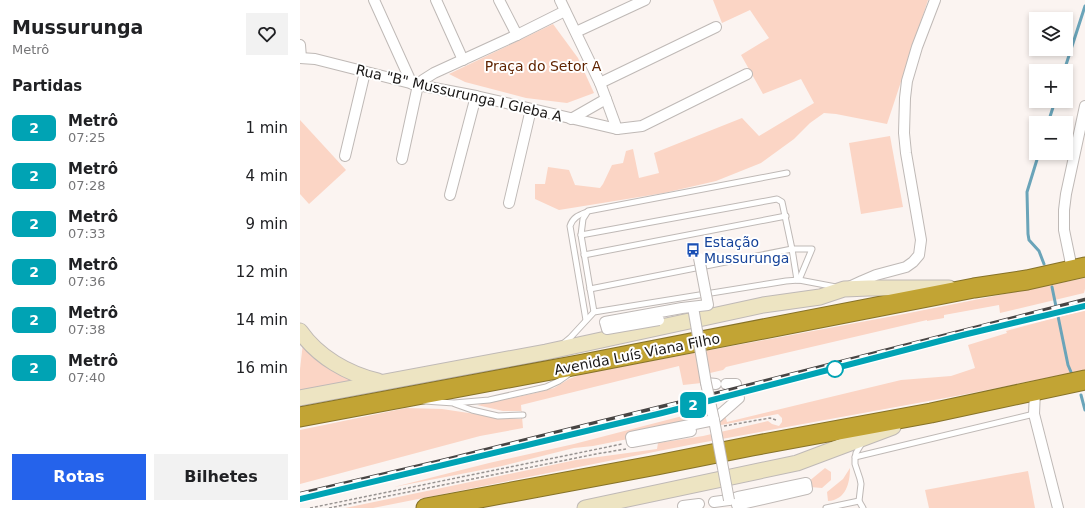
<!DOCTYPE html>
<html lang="pt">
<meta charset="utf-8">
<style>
body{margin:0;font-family:"DejaVu Sans",sans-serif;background:#f2f2f2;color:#202124;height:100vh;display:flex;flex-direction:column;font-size:15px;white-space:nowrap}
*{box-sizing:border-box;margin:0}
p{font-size:13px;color:#757577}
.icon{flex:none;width:22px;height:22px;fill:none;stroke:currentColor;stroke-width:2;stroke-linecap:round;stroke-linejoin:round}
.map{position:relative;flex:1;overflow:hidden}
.details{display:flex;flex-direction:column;background:#fff;width:300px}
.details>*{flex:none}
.badge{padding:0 8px;border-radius:6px;font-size:14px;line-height:26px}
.buttons{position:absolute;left:729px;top:12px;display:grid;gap:8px}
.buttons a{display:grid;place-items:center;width:44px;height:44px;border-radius:0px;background:#fff;box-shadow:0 2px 6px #0003;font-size:20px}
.map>.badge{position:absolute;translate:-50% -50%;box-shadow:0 0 0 2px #fff}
h2{padding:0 12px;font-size:15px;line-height:36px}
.round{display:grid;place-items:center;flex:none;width:42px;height:42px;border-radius:0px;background:#f2f2f2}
.summary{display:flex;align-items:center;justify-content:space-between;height:68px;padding:0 12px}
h1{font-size:19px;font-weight:600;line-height:30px}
.cta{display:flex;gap:8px;margin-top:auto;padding:8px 12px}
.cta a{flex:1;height:46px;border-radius:0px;background:#2563eb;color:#fff;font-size:16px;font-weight:600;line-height:46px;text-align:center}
.cta a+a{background:#f2f2f2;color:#202124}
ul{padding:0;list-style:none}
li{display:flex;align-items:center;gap:12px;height:48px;padding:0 12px}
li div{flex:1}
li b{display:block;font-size:15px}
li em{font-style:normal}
li .badge{min-width:44px;font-weight:700;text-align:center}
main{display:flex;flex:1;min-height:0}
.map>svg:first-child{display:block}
</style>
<main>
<section class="details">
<div class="summary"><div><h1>Mussurunga</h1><p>Metrô</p></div><a class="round"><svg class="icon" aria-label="heart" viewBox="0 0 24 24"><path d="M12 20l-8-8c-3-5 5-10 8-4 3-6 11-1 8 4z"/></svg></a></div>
<h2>Partidas</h2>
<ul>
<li><span class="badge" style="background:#00a3b4;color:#fff">2</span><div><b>Metrô</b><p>07:25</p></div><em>1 min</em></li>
<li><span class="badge" style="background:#00a3b4;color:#fff">2</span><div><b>Metrô</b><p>07:28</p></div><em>4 min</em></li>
<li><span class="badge" style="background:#00a3b4;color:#fff">2</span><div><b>Metrô</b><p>07:33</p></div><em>9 min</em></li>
<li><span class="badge" style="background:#00a3b4;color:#fff">2</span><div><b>Metrô</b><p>07:36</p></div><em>12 min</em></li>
<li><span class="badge" style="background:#00a3b4;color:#fff">2</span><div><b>Metrô</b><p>07:38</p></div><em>14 min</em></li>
<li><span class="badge" style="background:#00a3b4;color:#fff">2</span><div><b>Metrô</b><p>07:40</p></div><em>16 min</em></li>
</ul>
<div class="cta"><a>Rotas</a><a>Bilhetes</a></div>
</section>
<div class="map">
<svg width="785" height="508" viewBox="0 0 785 508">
<rect width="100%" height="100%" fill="#fbf4f1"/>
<g fill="#fbd5c5">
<polygon points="413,0 628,0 587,124 536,114 524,113 510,123 494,139 461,163 416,181 364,193 259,210 235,199 235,184 245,184 248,167 269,170 275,185 300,188 303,184 312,165 323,163 326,151 333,149 339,178 359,173 354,153 442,118 459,136 514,103 501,79 463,94 441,55 469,38 450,10 422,23"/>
<polygon points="253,24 278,58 294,93 267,103 226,98 165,82 149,74"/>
<polygon points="0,120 46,170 9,204 0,194"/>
<polygon points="590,136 603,207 561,214 549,143"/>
<polygon points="785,278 785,289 784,293 700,313 699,305 644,315 644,318 627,321 627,320 426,367 423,370 410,373 411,382 383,385 379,366 221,405 223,428 180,436 0,484 0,430 106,408 142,409 202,418 221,419 221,411 203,411 177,405 231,394 254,388 269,379 282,374 604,314"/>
<polygon points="785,310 785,370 667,394 389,445 73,508 45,508 276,460 357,449 358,443 403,436 468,421 472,424 479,426 482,422 482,418 478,414 416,426 328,439 293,446 274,448 202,466 94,487 189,463 274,444 394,413 415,405 419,417 425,415 427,422 601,380 651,376 675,368 668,345 707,333 706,331"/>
<polygon points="3,343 59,382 0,392 0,369"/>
<polygon points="525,468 531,472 531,480 522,488 510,487 508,482"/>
<path d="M 550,468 C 550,483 546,500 528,501 L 527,492 L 543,479 Z"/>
<polygon points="728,471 735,508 629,508 625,490"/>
</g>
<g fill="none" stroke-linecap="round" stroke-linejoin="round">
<g stroke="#6aa4b9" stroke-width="3">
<polyline points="764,71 785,6"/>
<polyline points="748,123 755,101"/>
<polyline points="739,153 727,192 728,234 729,240 739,251 744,264"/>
<polyline points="752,287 768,365 771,372"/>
<polyline points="781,395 785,410"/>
</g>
<defs>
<g id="lane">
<polyline points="281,235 477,199 482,202 492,249 497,280"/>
<polyline points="284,255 486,216"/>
<polyline points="290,289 492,249 512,249 499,280"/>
<polyline points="294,312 281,235 283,219 288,211 487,173"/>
<path d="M 286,320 L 270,226 C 273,217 279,215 287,212"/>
<polyline points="264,343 270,338 294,312 486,281 499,280 536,287"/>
<polyline points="124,401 154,403 189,400 246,387 259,381 269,374"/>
<polyline points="155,404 172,410 198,416 223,415"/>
<polyline points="562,443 556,453 555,459 555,464 560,479 561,484 559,501 563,508"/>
<polyline points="555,457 734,414"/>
<polyline points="526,508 559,501"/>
</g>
<g id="street">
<polyline points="74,0 112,84"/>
<polyline points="136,0 163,60"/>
<polyline points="199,0 217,35"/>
<polyline points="260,0 300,83 306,99 271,119"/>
<polyline points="276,32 345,0"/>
<polyline points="0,45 1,58"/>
<polyline points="0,58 15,59 118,85 176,96 317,129 342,126 447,74"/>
<polyline points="300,83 416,27"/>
<polyline points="306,99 317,129"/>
<polyline points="45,156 65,72"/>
<polyline points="102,159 118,85 123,80 134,73 217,35 265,11"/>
<polyline points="150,195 176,96"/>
<polyline points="209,203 231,109"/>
<polyline points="771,270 770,259 764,230 764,210 766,194 785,106"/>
<polyline points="549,287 562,281 576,275 606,267 613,262 619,255 621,240 606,153 604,133 605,98 607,81 617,47 635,0"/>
<polyline points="406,383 416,384"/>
<polyline points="426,384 436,384"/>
<polyline points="735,391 734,414 758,508"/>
<polyline points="414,420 439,398"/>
<polyline points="414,502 429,500 438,497 506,483 507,489 437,505"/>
<polyline points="383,506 399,504"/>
</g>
<g id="secondary">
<path d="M 0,331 C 18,357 48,374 78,381"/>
<polyline points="0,398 246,352 463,305 520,297 544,289 569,288 649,288"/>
<polyline points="285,508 497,463 593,427"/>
</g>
<g id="highway">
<polyline points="0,417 283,364 674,288 727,280 785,267"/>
<polyline points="126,508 357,465 452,446 631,413 785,380"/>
</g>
</defs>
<use href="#lane" stroke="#bfb9b6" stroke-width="7"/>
<use href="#street" stroke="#bfb9b6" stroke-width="12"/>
<use href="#secondary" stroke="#bfb9b6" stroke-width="17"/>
<use href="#highway" stroke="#867229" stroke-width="21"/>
<g stroke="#989391" stroke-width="1.5" stroke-dasharray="3 2" stroke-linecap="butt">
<polyline points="408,257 415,256"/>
<polyline points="424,426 470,418 476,420"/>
<polyline points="10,508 322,444"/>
<polyline points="29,508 296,454 326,449"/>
</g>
<use href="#lane" stroke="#fff" stroke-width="5"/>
<use href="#street" stroke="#fff" stroke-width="10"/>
<use href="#secondary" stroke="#ede4c2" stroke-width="15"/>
<use href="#highway" stroke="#c2a434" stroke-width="19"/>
<defs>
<g id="rail">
<polyline points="317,424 383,408"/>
<polyline points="0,494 146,460 251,434 427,391 785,300"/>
</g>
</defs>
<use href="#rail" stroke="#474443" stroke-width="4.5"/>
<use href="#rail" stroke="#fff" stroke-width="3" stroke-dasharray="9" stroke-linecap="butt"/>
<defs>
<g id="street-bridge">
<polyline points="393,307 406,383 414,420 429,500"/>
<polyline points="359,320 307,329 305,322 382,308 408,305 399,258"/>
<polyline points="352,435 390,428 391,431 332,442 331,437 414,420"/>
</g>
</defs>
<use href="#street-bridge" stroke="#bfb9b6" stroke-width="12" stroke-linecap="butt"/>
<use href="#street-bridge" stroke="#fff" stroke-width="10"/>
</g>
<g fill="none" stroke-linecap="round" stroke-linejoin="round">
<defs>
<polyline id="line" points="0,499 362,413 663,335 785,306"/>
</defs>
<use href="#line" stroke="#fff" stroke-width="9"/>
<use href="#line" stroke="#00a3b4" stroke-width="6"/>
</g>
<defs>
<symbol id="bus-bare" viewBox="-9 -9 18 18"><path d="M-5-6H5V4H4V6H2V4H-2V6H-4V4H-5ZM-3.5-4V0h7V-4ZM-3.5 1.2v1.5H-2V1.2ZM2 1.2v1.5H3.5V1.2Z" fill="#1a4fb4" stroke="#fff" stroke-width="2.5" paint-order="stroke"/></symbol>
</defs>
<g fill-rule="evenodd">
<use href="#bus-bare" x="383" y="240" width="20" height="20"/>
</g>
<circle fill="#fff" stroke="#00a3b4" stroke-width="2" cx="535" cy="369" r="8"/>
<g text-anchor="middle" stroke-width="4" stroke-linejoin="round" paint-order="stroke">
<g font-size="14" fill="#602401" stroke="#fff">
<text x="243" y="71">Praça do Setor A</text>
</g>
<g font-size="14" fill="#181615" stroke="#fff">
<text transform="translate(159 93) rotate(13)" y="5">Rua "B" Mussurunga I Gleba A</text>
<text transform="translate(337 354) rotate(-11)" y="5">Avenida Luís Viana Filho</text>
</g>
<g font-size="14" fill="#164399" stroke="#fff" text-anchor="start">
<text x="404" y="247">Estação<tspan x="404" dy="16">Mussurunga</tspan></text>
</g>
</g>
</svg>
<div class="buttons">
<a><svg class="icon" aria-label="layers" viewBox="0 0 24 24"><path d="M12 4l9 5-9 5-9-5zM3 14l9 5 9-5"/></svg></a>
<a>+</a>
<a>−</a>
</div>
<b class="badge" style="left:393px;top:405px;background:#00a3b4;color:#fff">2</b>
</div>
</main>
